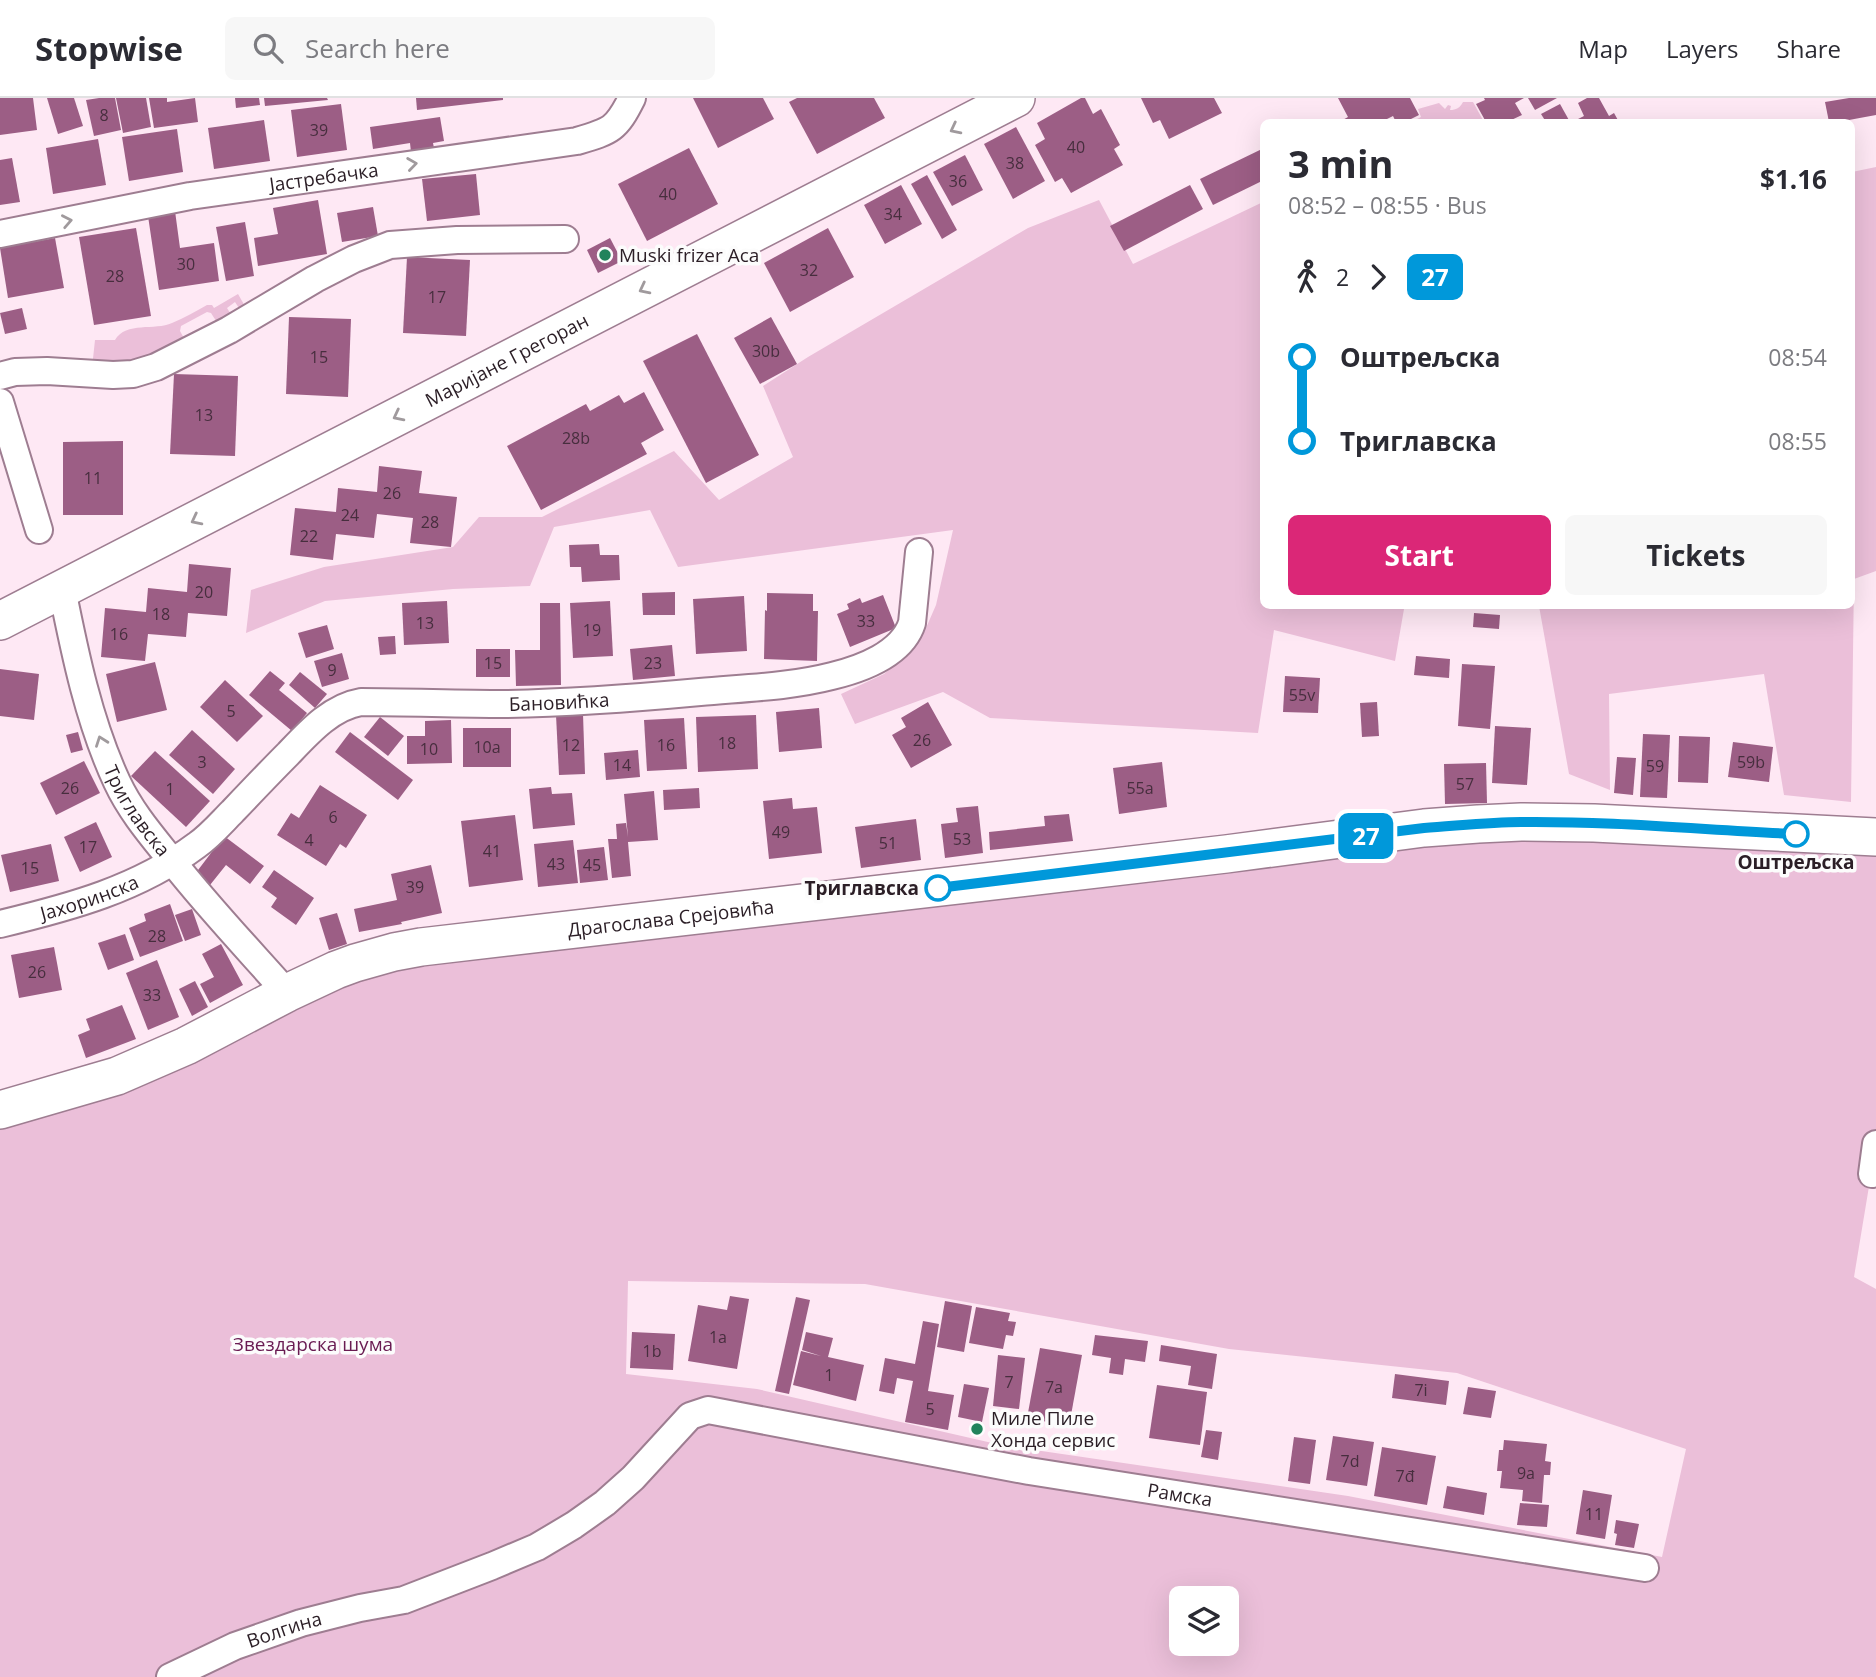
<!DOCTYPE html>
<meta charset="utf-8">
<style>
body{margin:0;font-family:"Open Sans",sans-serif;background:#f7f7f7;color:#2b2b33;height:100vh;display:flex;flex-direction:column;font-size:26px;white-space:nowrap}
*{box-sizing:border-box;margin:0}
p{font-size:23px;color:#7c7c81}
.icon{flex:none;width:38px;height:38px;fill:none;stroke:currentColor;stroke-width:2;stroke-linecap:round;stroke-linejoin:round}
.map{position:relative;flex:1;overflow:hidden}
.panel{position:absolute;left:1260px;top:21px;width:595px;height:490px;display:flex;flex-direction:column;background:#fff;border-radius:10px;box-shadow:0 7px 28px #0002}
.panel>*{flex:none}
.badge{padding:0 14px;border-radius:10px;font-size:24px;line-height:46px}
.fabs{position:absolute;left:1169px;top:1488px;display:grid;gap:14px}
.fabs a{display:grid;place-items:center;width:70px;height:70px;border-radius:10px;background:#fff;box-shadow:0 7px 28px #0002;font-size:35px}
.map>.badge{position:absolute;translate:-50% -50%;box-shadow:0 0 0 4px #fff}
.legs{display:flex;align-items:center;gap:10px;height:77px;padding:0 28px;font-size:23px}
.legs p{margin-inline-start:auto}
.headline{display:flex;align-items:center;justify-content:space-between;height:119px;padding:0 28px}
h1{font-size:38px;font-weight:700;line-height:52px}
.button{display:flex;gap:14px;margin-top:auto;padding:14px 28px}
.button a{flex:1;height:80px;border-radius:10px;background:#db2777;color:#fff;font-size:28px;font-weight:700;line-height:80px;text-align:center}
.button a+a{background:#f7f7f7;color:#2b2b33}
ul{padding:0 28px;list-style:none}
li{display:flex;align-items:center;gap:24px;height:84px;font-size:26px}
li i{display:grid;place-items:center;width:10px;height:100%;margin:0 9px;background:currentColor}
li i::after{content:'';width:18px;height:18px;margin:-9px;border:5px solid;border-radius:50%;background:#fff}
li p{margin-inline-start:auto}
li:first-child i{background:linear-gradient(#0000 50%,currentColor 0)}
li:last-child i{background:linear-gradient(currentColor 50%,#0000 0)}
header{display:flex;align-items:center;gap:42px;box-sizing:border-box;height:98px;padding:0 35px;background:#fff;border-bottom:2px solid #e1e1e2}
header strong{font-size:33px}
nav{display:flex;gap:38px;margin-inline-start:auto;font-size:24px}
.search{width:490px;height:63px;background:#f7f7f7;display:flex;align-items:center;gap:18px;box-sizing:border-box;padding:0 24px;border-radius:10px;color:#7c7c81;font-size:26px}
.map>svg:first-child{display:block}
</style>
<header>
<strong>Stopwise</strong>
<div class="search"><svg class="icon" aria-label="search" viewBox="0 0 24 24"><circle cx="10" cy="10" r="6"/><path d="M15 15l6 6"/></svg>Search here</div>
<nav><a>Map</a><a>Layers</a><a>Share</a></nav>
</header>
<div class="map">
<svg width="1876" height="1579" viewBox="0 0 1876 1579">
<rect width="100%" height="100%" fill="#fee8f4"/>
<g fill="#ebbfd9" fill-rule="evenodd">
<path d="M 1463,4 L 1473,4 L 1484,24 L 1411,24 L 1421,19 L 1418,11 L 1439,5 L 1445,11 L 1448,7 L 1451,8 L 1450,12 C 1456,12 1460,10 1463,4 Z"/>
<polygon points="1876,69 1876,473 1854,481 1851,704 1784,697 1764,576 1609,596 1610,692 1569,676 1539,508 1852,508 1852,74"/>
<polygon points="1099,102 1133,166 1263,104 1264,508 1451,508 1404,511 1395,563 1274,532 1258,635 990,620 943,594 855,626 841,596 884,576 912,551 926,530 936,507 953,432 678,469 650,412 554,429 530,488 453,491 325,503 246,535 251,492 324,469 453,449 479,419 542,419 674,353 719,402 793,359 763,288 808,259 1028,130"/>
<path d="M 238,196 L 246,210 L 241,213 L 235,204 L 227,210 L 232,218 L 218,226 L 211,215 L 207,214 L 181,228 L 180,233 L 186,244 L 161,258 L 92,270 L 95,242 L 115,242 C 126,223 155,233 172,225 C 184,220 196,213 207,207 L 212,207 L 214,210 Z"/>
<path d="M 1447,735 L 1876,756 L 1876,1046 L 1854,1179 L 1876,1191 L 1876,1579 L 0,1579 L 0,1021 L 355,883 L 409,868 ZM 628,1183 L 865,1186 L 1229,1251 L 1457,1275 L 1686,1351 L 1662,1459 L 1348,1398 L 1001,1347 L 757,1291 L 626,1276 ZM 1181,1500 L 1227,1500 L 1227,1545 L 1181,1545 Z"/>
</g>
<g fill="#9c5e85">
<polygon points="0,0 33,0 37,32 0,37"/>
<polygon points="47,0 74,0 83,28 58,36"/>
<polygon points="99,0 115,0 121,32 94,38 86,2"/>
<polygon points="116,0 146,0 151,29 123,35"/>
<polygon points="149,0 167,0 167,4 195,0 198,24 154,30"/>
<polygon points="235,0 259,0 260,7 236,10"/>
<polygon points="264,0 327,0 328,2 265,8"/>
<polygon points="416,0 503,0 503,2 417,12"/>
<polygon points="693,0 763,0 774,21 718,50"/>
<polygon points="797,0 874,0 885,20 817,56 789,4"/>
<polygon points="1081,0 1085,0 1093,16 1101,11 1120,47 1114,51 1123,67 1071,95 1062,80 1055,84 1035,47 1045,41 1037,25"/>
<polygon points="1141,0 1214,0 1222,15 1169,41 1160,22 1153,25"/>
<polygon points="1338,0 1410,0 1419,17 1405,24 1396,24 1393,18 1381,24 1339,24 1348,19"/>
<polygon points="1484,0 1524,0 1515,5 1522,17 1507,24 1486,24 1476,6 1485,2"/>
<polygon points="1528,0 1557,0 1535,12"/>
<polygon points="1587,0 1599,0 1609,18 1614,15 1619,24 1572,24 1584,18 1578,5"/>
<polygon points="1849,0 1876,0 1876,17 1838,24 1829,24 1825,4"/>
<polygon points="341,6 347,52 297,59 291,12"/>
<polygon points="1560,6 1570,24 1546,24 1541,16"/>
<polygon points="440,19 444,43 433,45 434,50 411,54 410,45 373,51 370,29"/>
<polygon points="264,22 270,63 214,71 208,30"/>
<polygon points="1016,29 1045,83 1013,101 984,46"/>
<polygon points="177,31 183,74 129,83 122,39"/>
<polygon points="98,41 106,87 53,96 46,50"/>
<polygon points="689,50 718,106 647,143 618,86"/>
<polygon points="1264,50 1264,82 1213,107 1200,81"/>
<polygon points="965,57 983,92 952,108 933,74"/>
<polygon points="12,60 20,104 0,107 0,62"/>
<polygon points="476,76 480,117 427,123 422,81"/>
<polygon points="927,77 957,132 942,141 911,86"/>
<polygon points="901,87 922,126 885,146 864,107"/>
<polygon points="1190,87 1203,111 1124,153 1110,128"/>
<polygon points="318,102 327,156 258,168 254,140 278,136 273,110"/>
<polygon points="373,109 378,138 342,144 337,115"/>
<polygon points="175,113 180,150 214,145 219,183 159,192 148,118"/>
<polygon points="245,124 254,178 226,183 216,129"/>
<polygon points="136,130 151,218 94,227 79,139"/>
<polygon points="828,130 854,179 790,214 764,165"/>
<polygon points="55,140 64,190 8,200 0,150"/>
<polygon points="610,140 622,163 598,175 587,152"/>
<polygon points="407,159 470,162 466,238 403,235"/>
<polygon points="22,210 27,231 5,236 0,215"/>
<polygon points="289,219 351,221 348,299 286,296"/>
<polygon points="771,219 797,266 760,286 734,240"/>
<polygon points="697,236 759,357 706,385 643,263"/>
<polygon points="174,276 238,278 235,358 170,356"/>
<polygon points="644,294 664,332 641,345 647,356 541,412 507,348 586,306 590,313 619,297 624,305"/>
<polygon points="123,343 123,417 63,417 63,344"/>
<polygon points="379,368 422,373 419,395 457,399 451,449 410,445 413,420 377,416 374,440 336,436 333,462 290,457 295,410 336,414 338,390 377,394"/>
<polygon points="599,446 600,457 619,457 620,482 582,484 581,469 570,469 569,447"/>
<polygon points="189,466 231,470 227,518 188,515 186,539 148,536 145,563 101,559 105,510 146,514 148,490 187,494"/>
<polygon points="675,494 675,517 643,517 642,495"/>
<polygon points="767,495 813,496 813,513 818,513 817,563 764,561 765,512 767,513"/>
<polygon points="883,497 896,530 850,549 837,516 849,511 847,506 860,500 862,505"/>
<polygon points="744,498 747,553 696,556 693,501"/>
<polygon points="447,503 449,545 404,547 402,505"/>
<polygon points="610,503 613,558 573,560 570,505"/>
<polygon points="540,505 560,505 561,587 516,588 515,552 540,552"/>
<polygon points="1474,515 1500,517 1499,531 1473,529"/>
<polygon points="327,527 334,551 306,560 298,535"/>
<polygon points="395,538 396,556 380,557 378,539"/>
<polygon points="672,547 675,578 633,582 630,551"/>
<rect x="476" y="551" width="34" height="28"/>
<polygon points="342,555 349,581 322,589 314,563"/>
<polygon points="1416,558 1450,561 1449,580 1414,577"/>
<polygon points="155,564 167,612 117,624 106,576"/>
<polygon points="1462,566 1495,568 1490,631 1458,628"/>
<polygon points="0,571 39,576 34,622 0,618"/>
<polygon points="270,573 285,585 279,592 307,615 292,633 249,597"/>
<polygon points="300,574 327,596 315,610 289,587"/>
<polygon points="1285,578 1320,580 1318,615 1283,614"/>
<polygon points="225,582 263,618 237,644 200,609"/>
<polygon points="928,604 952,647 911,670 892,637 906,629 901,620"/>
<polygon points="1377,604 1379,638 1362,639 1360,605"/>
<polygon points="819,610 822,650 779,654 776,614"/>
<polygon points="583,616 585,676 559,677 556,617"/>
<polygon points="756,617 758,671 698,674 696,619"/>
<polygon points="380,619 404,638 388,658 364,639"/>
<polygon points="684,620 687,671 647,673 644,622"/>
<polygon points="451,622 452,665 407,666 407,638 425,638 425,623"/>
<polygon points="1495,628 1531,630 1527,687 1492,685"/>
<rect x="463" y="630" width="48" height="39"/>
<polygon points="192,632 235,671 213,696 169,657"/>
<polygon points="78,634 83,652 71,655 66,637"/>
<polygon points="350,634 413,682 398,702 335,654"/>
<polygon points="1643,636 1670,637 1667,700 1640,699"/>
<polygon points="1679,638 1710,639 1708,685 1678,684"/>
<polygon points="1733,644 1773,649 1769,684 1728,679"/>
<polygon points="638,652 640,679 606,682 604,655"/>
<polygon points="155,653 210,703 186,729 131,678"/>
<polygon points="1617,659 1636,660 1633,697 1614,695"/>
<polygon points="84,663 100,695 56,717 40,685"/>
<polygon points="1162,664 1167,709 1119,716 1113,670"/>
<polygon points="1486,665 1487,705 1445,706 1444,666"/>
<polygon points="320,687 367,717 346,750 340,746 326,768 277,737 291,715 299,720"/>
<polygon points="551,689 552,696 572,695 575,727 533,731 529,691"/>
<polygon points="699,690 700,710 664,712 663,692"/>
<polygon points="654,693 658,742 628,744 631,778 612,780 608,741 617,741 616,726 626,725 628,739 624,696"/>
<polygon points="792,700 793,711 817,709 822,755 769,761 763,703"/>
<polygon points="978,708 983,755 945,760 941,726 958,724 956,710"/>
<polygon points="1069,716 1073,743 990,752 989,734 1045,728 1044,718"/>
<polygon points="515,717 523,782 469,789 461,723"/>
<polygon points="916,721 921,762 861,770 855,729"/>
<polygon points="96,724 112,759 80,774 64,739"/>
<polygon points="224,738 264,768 250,786 226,767 210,787 195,776"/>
<polygon points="573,742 578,785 538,789 534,746"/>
<polygon points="51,746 59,783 10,794 1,757"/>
<polygon points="604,749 608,782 580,785 577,752"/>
<polygon points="431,767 442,815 401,824 402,826 359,834 354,811 397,802 391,776"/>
<polygon points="274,772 314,800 296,827 271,809 277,800 262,789"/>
<polygon points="170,806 183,843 140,859 129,830 146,823 144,816"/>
<polygon points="192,811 201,837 185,843 175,817"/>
<polygon points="337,815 347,846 329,852 319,820"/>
<polygon points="125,836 134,862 108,872 98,845"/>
<polygon points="221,846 243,887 210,905 200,886 214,879 202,856"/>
<polygon points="54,849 62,892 19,900 11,857"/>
<polygon points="157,862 179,919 148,932 126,875"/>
<polygon points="195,883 208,909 192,918 179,891"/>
<polygon points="122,907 136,941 86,960 78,937 90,932 86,921"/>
<polygon points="730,1198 749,1201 737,1271 688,1263 698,1207 727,1212"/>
<polygon points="796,1199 810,1202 789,1296 775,1293"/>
<polygon points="945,1203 972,1208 964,1254 937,1249"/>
<polygon points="976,1209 1010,1215 1008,1223 1016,1224 1013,1238 1006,1237 1003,1251 969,1245"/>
<polygon points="923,1223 939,1226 928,1293 954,1297 948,1332 905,1324 913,1283 897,1280 894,1296 879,1293 885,1260 915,1266"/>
<polygon points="632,1234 675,1236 673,1272 630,1270"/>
<polygon points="806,1234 833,1240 828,1259 864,1267 856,1303 793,1287 801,1253 821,1258 802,1252"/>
<polygon points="1095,1237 1148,1243 1145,1264 1125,1261 1123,1277 1109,1275 1111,1260 1092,1257"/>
<polygon points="1161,1247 1217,1256 1212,1291 1188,1287 1191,1268 1159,1263"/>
<polygon points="1040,1250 1082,1257 1069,1328 1027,1320"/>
<polygon points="998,1257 1025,1260 1019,1311 993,1308"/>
<polygon points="1395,1276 1449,1283 1446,1307 1392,1300"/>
<polygon points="964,1286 989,1290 982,1324 958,1319"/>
<polygon points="1157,1287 1207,1294 1200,1347 1149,1340"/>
<polygon points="1468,1289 1496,1293 1491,1320 1463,1316"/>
<polygon points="1206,1332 1222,1334 1218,1362 1201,1359"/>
<polygon points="1333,1338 1374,1344 1367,1388 1326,1382"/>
<polygon points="1294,1339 1316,1342 1310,1386 1288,1383"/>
<polygon points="1504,1342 1547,1346 1545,1363 1551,1364 1550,1377 1544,1377 1542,1405 1522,1403 1523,1392 1500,1390 1502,1373 1497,1373 1499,1352 1503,1352"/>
<polygon points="1382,1349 1436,1358 1427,1407 1374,1398"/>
<polygon points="1447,1388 1487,1395 1484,1417 1443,1410"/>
<polygon points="1583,1392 1612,1397 1605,1441 1576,1436"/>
<polygon points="1520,1405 1549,1407 1547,1429 1517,1427"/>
<polygon points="1616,1422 1639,1426 1634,1450 1615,1447 1617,1436 1614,1435"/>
</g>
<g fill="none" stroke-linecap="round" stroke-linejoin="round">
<defs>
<g id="street">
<path id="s1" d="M 0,136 L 190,98 L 577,43 C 611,33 616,32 632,0"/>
<polyline points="0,278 15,274 47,273 113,277 133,276 156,269 229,232 315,181 354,161 390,147 457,142 565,141"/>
<polyline points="0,304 39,432"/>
<path id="s2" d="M 62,491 C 75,556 89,624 117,684 C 131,714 152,738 172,763 C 208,809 248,851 287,895"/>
<path id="s3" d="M 0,826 C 71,809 138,791 197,747 C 210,738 221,725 232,714 C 251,694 269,675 288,656 C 308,635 331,609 361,604 C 409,604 456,606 504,606 C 570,605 635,600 700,594 C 744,590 789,589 832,578 C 861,571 902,556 912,525 L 919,454"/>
<polyline points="1872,1076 1876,1046"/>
<path id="s4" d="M 170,1579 L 235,1548 L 301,1525 L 360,1510 L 404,1502 L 492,1468 L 537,1449 L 574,1427 L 605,1405 L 633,1380 L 690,1318 L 708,1312 L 1029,1373 L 1645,1470"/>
</g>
<g id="secondary">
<path id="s5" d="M 0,523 L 1016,0"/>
<path id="s6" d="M 0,1012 L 117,978 L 186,948 L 287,895 L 336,872 L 355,865 L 394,854 L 421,849 L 1226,756 L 1424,730 L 1478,726 L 1521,724 L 1594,725 L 1876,739"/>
</g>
</defs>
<use href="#street" stroke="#9e7d91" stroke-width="30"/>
<use href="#secondary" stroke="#9e7d91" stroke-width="40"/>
<use href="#street" stroke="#fff" stroke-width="26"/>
<use href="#secondary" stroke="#fff" stroke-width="37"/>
</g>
<defs><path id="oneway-chevron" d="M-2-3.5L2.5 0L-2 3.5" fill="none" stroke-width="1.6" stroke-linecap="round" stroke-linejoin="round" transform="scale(1.75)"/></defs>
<g stroke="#a09a9d">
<use href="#oneway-chevron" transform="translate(955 31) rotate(153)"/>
<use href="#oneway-chevron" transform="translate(412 66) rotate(-8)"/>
<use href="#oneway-chevron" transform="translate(67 123) rotate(-11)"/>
<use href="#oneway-chevron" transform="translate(644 191) rotate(153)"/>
<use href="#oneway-chevron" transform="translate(398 318) rotate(153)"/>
<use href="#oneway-chevron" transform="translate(196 422) rotate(153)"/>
<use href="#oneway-chevron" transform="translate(101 643) rotate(-110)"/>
</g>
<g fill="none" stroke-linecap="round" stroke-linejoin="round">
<defs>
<path id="line-1" d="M 938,790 L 1424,730 C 1456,728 1489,724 1521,724 C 1613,723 1705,732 1796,736"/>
</defs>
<use href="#line-1" stroke="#fff" stroke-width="16"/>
<use href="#line-1" stroke="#0098da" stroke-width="10"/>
</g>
<g fill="#21835c" stroke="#fcfcfc" stroke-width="2.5">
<circle cx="605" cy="157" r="7"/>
<circle cx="977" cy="1331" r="7"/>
</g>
<g fill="#fff" stroke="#0098da" stroke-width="3.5">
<circle cx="1796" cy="736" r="12"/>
<circle cx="938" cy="790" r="12"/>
</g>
<g text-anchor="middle" stroke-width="7" stroke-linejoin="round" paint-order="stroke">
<g font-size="16" fill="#472e3e">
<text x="104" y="23">8</text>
<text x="319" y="38">39</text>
<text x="1076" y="55">40</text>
<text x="1015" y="71">38</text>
<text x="958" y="89">36</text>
<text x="668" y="102">40</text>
<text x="893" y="122">34</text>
<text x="186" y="172">30</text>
<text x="809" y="178">32</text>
<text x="115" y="184">28</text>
<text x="437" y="205">17</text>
<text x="766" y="259">30b</text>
<text x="319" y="265">15</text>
<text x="204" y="323">13</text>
<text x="576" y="346">28b</text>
<text x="93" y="386">11</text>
<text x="392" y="401">26</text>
<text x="350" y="423">24</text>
<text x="430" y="430">28</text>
<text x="309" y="444">22</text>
<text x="204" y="500">20</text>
<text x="161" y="522">18</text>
<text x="866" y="529">33</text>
<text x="425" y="531">13</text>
<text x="592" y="538">19</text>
<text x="119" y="542">16</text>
<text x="493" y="571">15</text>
<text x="653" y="571">23</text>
<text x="332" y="578">9</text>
<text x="1302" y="603">55v</text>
<text x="231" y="619">5</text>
<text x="922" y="648">26</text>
<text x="727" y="651">18</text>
<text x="571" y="653">12</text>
<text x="666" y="653">16</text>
<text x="487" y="655">10a</text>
<text x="429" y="657">10</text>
<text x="202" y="670">3</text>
<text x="1751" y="670">59b</text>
<text x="622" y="673">14</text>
<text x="1655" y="674">59</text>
<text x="1465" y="692">57</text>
<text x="70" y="696">26</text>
<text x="1140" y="696">55a</text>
<text x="170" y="697">1</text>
<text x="333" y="725">6</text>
<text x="781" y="740">49</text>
<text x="962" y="747">53</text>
<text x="309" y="748">4</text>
<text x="888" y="751">51</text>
<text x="88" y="755">17</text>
<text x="492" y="759">41</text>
<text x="556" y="772">43</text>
<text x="592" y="773">45</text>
<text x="30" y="776">15</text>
<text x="415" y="795">39</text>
<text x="157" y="844">28</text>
<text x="37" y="880">26</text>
<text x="152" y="903">33</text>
<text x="718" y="1245">1a</text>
<text x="652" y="1259">1b</text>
<text x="829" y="1283">1</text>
<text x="1009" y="1290">7</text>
<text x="1054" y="1295">7a</text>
<text x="1421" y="1298">7i</text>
<text x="930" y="1317">5</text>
<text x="1350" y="1369">7d</text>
<text x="1526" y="1381">9a</text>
<text x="1405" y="1384">7đ</text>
<text x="1594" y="1422">11</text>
</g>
<g font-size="19" fill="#2b1e26" stroke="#fcfcfc">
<text dy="7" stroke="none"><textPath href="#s1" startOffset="329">Јастребачка</textPath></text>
<text dy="7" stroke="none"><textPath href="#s5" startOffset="570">Маријане Грегоран</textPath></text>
<text dy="7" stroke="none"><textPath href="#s3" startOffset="632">Бановићка</textPath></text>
<text dy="7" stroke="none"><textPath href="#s2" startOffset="236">Триглавска</textPath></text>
<text dy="7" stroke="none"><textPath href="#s3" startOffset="93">Јахоринска</textPath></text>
<text dy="7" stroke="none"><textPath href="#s6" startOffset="705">Драгослава Срејовића</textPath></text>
<text dy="7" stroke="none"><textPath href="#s4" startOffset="1092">Рамска</textPath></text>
<text dy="7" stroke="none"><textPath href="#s4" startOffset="124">Волгина</textPath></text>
</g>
<g font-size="19" fill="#2b1e26" stroke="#fcfcfc" text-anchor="start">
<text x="619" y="164">Muski frizer Aca</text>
<text x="991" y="1327">Миле Пиле<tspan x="991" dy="22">Хонда сервис</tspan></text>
</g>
<g font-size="19" font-weight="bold" fill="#2b1e26" stroke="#fcfcfc">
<text x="1796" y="771">Оштрељска</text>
<text x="919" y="797" text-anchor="end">Триглавска</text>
</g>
<g font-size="19" fill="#691b52" stroke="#fcfcfc">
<text x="313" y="1253">Звездарска шума</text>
</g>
</g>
</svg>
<div class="fabs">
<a><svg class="icon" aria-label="layers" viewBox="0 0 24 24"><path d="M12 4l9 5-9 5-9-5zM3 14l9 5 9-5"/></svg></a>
</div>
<b class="badge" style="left:1366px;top:738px;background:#0098da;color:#fff">27</b>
<section class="panel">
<div class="headline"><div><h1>3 min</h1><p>08:52 – 08:55 · Bus</p></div><b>$1.16</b></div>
<div class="legs"><svg class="icon" aria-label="walk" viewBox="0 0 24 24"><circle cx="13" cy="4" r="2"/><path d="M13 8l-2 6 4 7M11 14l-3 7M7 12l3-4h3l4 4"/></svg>2<svg class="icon" aria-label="forward" viewBox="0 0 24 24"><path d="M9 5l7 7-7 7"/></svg><b class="badge" style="background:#0098da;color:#fff">27</b></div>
<ul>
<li><i style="color:#0098da"></i><b>Оштрељска</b><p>08:54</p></li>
<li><i style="color:#0098da"></i><b>Триглавска</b><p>08:55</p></li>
</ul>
<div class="button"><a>Start</a><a>Tickets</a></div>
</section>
</div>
